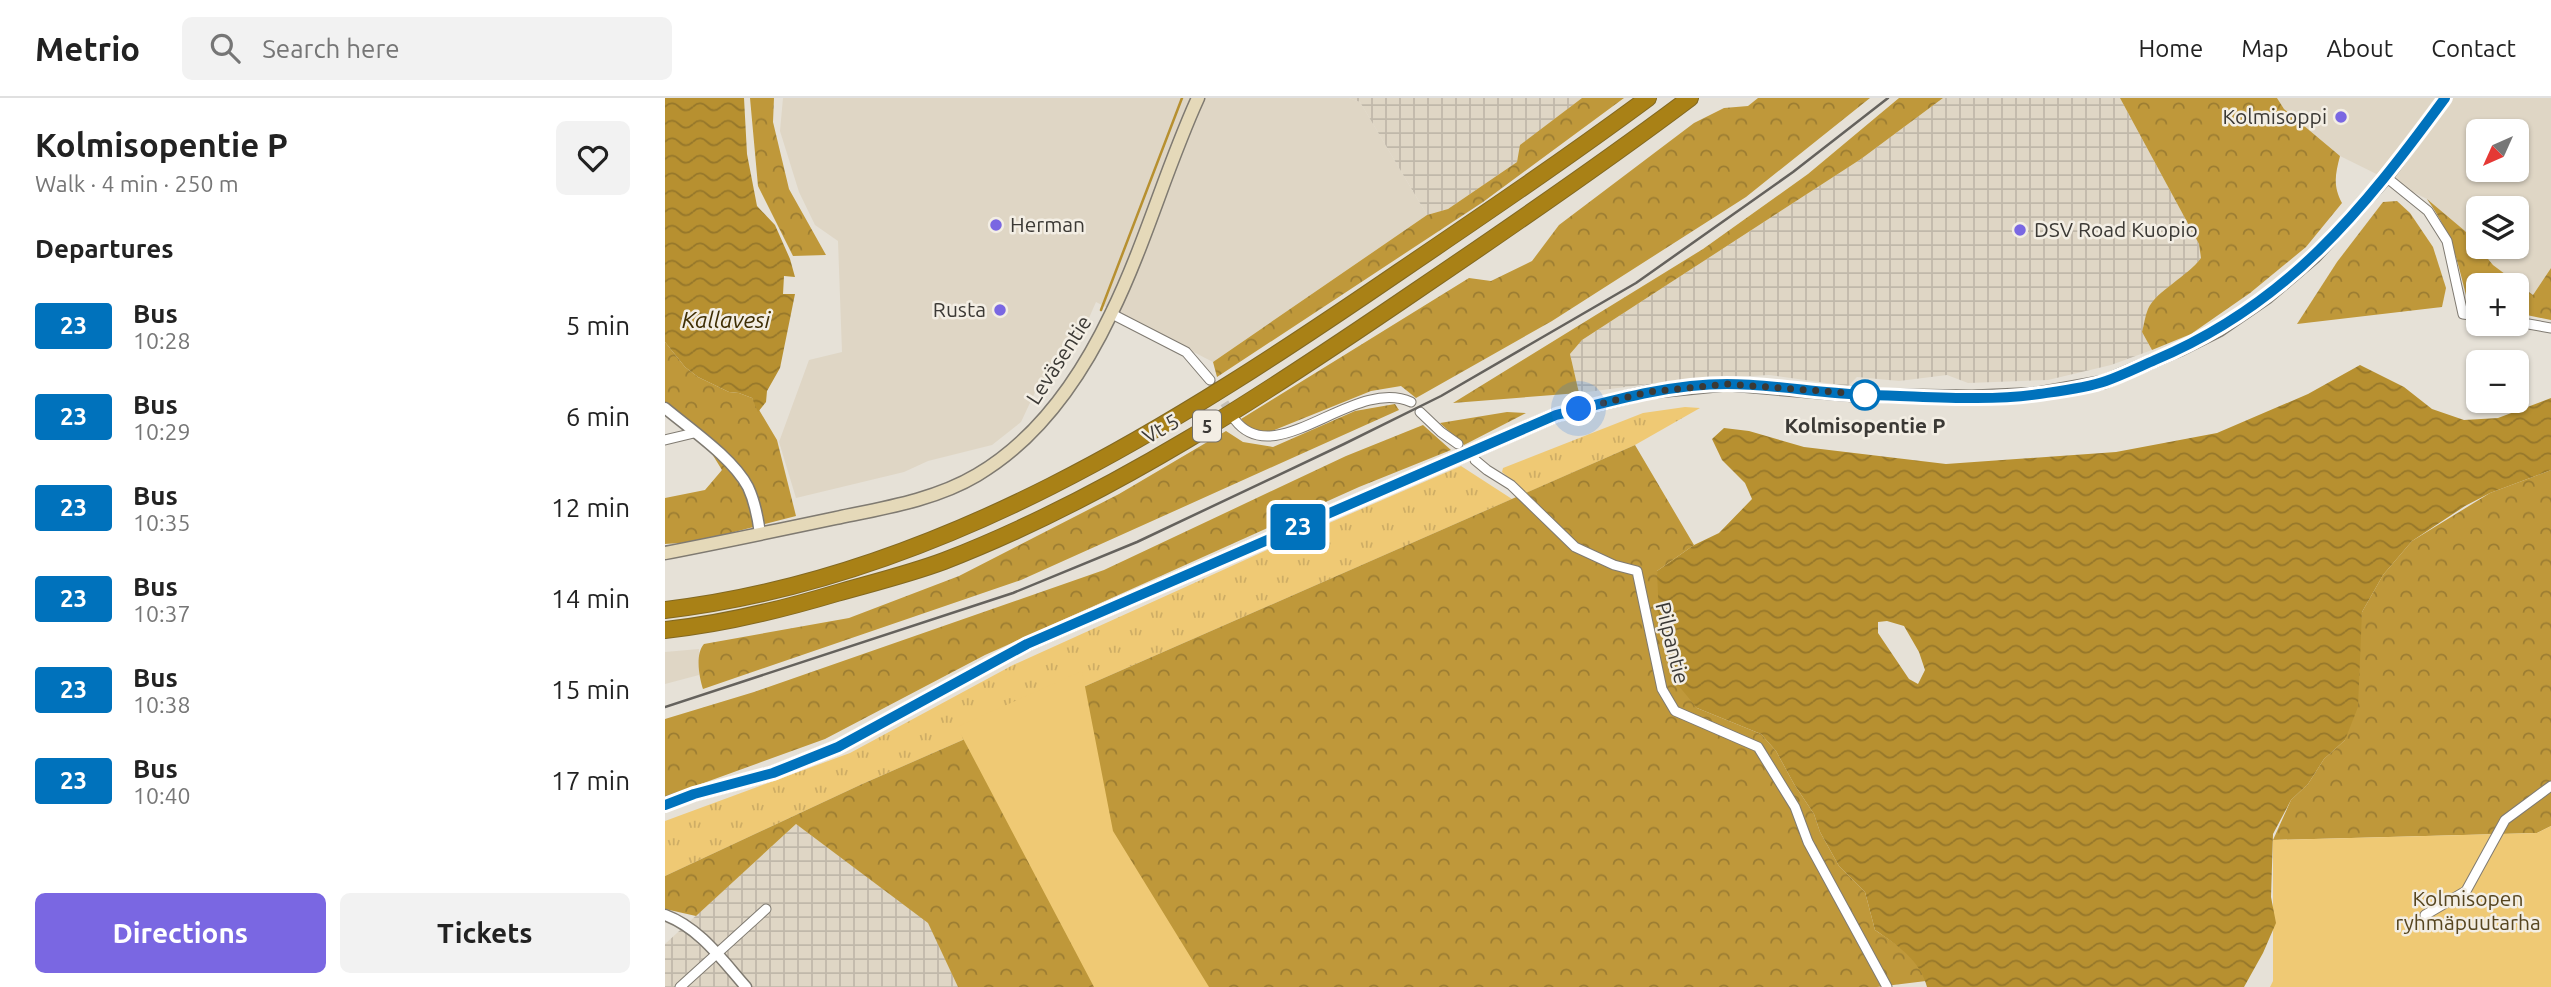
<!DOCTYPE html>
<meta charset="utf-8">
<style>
body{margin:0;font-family:Ubuntu,sans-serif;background:#f2f2f2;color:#222;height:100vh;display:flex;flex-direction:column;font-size:26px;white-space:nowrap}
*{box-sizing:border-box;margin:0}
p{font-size:23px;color:#767676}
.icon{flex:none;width:38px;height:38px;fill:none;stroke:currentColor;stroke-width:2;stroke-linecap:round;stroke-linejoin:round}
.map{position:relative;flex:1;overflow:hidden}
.drawer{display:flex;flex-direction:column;background:#fff;width:665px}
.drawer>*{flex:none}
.badge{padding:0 14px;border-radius:5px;font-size:24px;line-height:46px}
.needle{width:46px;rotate:225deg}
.buttons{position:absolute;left:1801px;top:21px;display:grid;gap:14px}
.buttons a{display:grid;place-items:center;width:63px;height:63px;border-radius:10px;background:#fff;box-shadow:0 2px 5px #0004;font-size:35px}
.you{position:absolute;width:35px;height:35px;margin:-18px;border:5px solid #fff;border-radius:50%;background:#1a73e8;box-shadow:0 0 0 10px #1a73e833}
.map>.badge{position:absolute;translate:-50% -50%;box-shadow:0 0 0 4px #fff}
h2{padding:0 35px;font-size:26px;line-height:63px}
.round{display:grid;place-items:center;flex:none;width:74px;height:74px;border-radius:10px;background:#f2f2f2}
.overview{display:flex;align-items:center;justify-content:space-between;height:119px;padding:0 35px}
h1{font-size:33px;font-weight:700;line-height:52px}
.action{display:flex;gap:14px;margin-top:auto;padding:14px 35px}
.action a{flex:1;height:80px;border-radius:10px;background:#7a67e2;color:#fff;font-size:28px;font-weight:700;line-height:80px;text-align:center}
.action a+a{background:#f2f2f2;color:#222}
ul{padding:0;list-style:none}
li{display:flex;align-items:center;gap:21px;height:91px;padding:0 35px}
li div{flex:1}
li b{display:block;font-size:26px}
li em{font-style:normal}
li .badge{min-width:77px;font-weight:700;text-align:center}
header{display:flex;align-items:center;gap:42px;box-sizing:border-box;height:98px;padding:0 35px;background:#fff;border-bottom:2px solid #e0e0e0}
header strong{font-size:33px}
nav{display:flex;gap:38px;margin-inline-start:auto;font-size:24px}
.search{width:490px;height:63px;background:#f2f2f2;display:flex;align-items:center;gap:18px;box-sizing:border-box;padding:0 24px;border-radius:10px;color:#767676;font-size:26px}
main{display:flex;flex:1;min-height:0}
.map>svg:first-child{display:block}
</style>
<header>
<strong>Metrio</strong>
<div class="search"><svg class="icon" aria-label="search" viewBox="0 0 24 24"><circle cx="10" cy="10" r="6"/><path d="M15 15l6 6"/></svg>Search here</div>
<nav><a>Home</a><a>Map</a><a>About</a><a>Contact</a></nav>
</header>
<main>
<section class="drawer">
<div class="overview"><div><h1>Kolmisopentie P</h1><p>Walk · 4 min · 250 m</p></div><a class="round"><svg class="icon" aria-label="heart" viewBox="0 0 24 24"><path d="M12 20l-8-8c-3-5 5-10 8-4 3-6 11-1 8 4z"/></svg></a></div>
<h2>Departures</h2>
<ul>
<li><span class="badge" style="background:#0072bc;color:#fff">23</span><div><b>Bus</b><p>10:28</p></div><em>5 min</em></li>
<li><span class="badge" style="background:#0072bc;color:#fff">23</span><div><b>Bus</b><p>10:29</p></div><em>6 min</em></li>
<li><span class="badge" style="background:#0072bc;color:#fff">23</span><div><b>Bus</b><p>10:35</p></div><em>12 min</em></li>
<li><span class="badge" style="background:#0072bc;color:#fff">23</span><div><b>Bus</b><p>10:37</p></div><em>14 min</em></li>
<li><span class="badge" style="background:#0072bc;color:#fff">23</span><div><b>Bus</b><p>10:38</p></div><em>15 min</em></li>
<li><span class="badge" style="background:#0072bc;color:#fff">23</span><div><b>Bus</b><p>10:40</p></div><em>17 min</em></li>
</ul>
<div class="action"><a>Directions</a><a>Tickets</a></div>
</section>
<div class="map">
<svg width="1886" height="889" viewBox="0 0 1886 889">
<defs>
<pattern id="industrial-grid" width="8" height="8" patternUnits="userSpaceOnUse" patternTransform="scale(1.75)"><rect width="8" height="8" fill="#dfd6c5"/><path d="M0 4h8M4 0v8" fill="none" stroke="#c0b8aa"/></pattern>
<pattern id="grass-tufts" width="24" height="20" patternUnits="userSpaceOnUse" patternTransform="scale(1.75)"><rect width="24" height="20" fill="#efc974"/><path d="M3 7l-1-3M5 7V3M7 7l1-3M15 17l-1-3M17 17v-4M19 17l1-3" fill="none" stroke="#cead65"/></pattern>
<pattern id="forest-crowns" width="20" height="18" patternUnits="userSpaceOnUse" patternTransform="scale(1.75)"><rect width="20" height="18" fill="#bf983a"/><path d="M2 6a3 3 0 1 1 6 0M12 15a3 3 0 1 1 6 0" fill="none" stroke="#9c7d32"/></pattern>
<pattern id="water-waves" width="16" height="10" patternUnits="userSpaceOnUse" patternTransform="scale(1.75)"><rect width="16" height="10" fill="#b79030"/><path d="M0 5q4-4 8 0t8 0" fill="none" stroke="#96772a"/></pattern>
</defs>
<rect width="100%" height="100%" fill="#e6e1d7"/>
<g fill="#dfd6c5" fill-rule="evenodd">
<polygon points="118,0 684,0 695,4 762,117 548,264 431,204 412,247 371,292 356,324 327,347 263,363 239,374 131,400 114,344 144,262 177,254 173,143 150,127 134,94 115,33"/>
<path d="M 1612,0 L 1886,0 L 1886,170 L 1868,197 L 1828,167 L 1800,133 L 1762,101 L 1675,58 L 1619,11 ZM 1813,33 L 1852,33 L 1852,72 L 1813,72 ZM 1813,110 L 1852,110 L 1852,149 L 1813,149 Z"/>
<polygon points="34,551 34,577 0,586 0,554"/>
</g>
<g fill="url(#industrial-grid)">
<polygon points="684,0 917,0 856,47 852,64 783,111 762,117 695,4"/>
<polygon points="1278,0 1455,0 1534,146 1536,160 1524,174 1498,193 1477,234 1487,252 1446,267 1383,282 1303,285 1282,277 1234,283 1192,279 1183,288 1104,277 1015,282 914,295 905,256 917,242 1196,61"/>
<polygon points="131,726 264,825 293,889 0,889 0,846"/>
</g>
<g fill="url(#grass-tufts)">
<polygon points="1020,309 1035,310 970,347 861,395 837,374 838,370 978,315"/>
<polygon points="796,368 847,401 195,687 0,778 0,723 185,655 348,567 611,448"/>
</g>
<g fill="url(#forest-crowns)">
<polygon points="85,0 109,0 108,24 124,91 161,157 128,158 93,88"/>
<polygon points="917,0 959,0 818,104 552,279 548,264 762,117 783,111 852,64 855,47"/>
<path d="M 1093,0 L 1205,0 L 1081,99 L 887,223 L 751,300 L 736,288 L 706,293 L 607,333 C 592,335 585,332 576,321 L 804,180 L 826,183 L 867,163 L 894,127 L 1029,25 L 1059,10 L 1083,8 Z"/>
<polygon points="1234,0 1278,0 1196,61 917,242 905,256 914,295 788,305 1038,151 1143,76"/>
<path d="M 1455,0 L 1612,0 L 1619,11 L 1675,58 C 1670,77 1668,88 1677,105 L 1641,149 L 1585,195 L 1526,236 L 1487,252 L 1477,234 C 1479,227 1480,218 1483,211 C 1491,193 1522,179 1536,160 L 1534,146 Z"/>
<path d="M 1762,101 L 1800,133 L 1828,167 L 1868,197 L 1886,170 L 1886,222 L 1852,215 L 1852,187 L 1813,187 L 1813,207 L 1803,205 C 1792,162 1788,138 1762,101 Z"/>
<polygon points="1732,103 1745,115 1768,149 1781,190 1777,209 1632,226 1672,164 1718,104"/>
<polygon points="0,244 20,269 33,279 64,294 74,295 87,300 112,342 131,418 31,444 0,446 0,400 40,392 57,372 31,330 0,305"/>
<path d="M 730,306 L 734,312 L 356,482 L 38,591 C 34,579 30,556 39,546 L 184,520 L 294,478 L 454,396 L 561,333 L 578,344 L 608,349 L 690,313 Z"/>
<polygon points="842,314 861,315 799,347 775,325"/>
<polygon points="758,327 786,352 694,389 320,557 160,641 0,699 0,621 89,594 439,472 681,358"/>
<path d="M 970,347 L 1029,447 L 992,473 L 1032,610 L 1096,636 L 1111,653 L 1129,686 L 1149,716 L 1155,734 L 1174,768 L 1200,794 L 1210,832 C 1229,845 1255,860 1261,883 L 1212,889 L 293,889 L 263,825 L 131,726 L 31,818 L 0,811 L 0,778 L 195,687 Z"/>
<polygon points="1886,372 1886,728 1872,735 1608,742 1626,702 1643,686 1659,661 1680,642 1697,514 1718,477 1747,443 1825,395"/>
</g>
<g fill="#efc974">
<polygon points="417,573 448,733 544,889 429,889 292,629"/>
<polygon points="1886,728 1886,889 1605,889 1608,883 1608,742 1872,735"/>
</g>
<g fill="url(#water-waves)" fill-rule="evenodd">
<polygon points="0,0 79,0 82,56 92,108 110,127 125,161 130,179 119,178 118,196 130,196 115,270 102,293 101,304 93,314 87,300 74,295 64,294 33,279 20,269 0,244"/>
<path d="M 1695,267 L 1739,289 L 1767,311 L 1799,322 L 1833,320 L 1886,300 L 1886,372 L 1825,395 L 1800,408 L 1747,443 L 1718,477 L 1697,514 L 1693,609 L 1680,642 L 1659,661 L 1643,686 L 1626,702 L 1608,736 L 1606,799 L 1611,825 L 1598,855 L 1579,889 L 1262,889 C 1255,862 1232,847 1210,832 L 1200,794 L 1174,768 L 1155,734 L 1149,716 L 1129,686 L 1111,653 L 1096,636 L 1032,610 L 1008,581 L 994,519 L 992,473 L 1029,447 L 1054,435 L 1087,401 L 1080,385 L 1057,362 L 1047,341 L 1059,330 L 1084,333 L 1139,349 L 1281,366 L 1451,354 L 1552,335 L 1643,296 ZM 1222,523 L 1239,528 L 1254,554 L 1260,572 L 1253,586 L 1244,581 L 1213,535 L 1213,524 Z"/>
</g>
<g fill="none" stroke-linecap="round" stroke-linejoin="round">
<polyline stroke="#b79030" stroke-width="2.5" points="436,212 517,0"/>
<polyline stroke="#c4bfb7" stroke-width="9" stroke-dasharray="9 4.5" stroke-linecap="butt" points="545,282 567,317"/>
<defs>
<g id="minor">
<polyline points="1721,79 1763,113 1782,143 1798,216 1813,218"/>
<polyline points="447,216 521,254 545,282"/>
<polyline points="1852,224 1886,230"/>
<polyline points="755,314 776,334 793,346"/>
<path d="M 570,322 C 611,375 689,278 746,304"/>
<polyline points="0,342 29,335"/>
<polyline points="810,362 822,372 846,387 910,449 949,467 972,473 997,591 1010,613 1093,649 1130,709 1143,744 1222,889"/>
<polyline points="1760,817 1801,793 1840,722 1886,688"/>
<polyline points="15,889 101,811"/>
</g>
<g id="tertiary">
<path d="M 0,310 C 25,331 68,360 83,389 C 90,404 93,420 95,436"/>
<path d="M 0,817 C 35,830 57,862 81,889"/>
</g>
<g id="secondary">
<path d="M 0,455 C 57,444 114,432 171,420 C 219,410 270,402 312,377 C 373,341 416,279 446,216 C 480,147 501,70 533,0"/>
<polyline points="0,706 29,696 108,675 173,649 362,546 891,317 983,294 1062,286 1189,297 1307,299 1372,296 1439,284 1516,251 1554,232 1602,199 1650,158 1686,119 1721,79 1780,0"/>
</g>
<g id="motorway">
<path d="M 0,512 C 273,480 512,326 734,174 C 818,117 902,60 983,0"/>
<path d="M 0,532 C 59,526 115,512 172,495 C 207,485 244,476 279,463 C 447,398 603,294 751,193 C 844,130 936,67 1025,0"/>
</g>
</defs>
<use href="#minor" stroke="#7f7a71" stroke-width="11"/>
<use href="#tertiary" stroke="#7f7a71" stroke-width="13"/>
<use href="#secondary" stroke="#7f7a71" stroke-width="15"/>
<use href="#motorway" stroke="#826821" stroke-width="18"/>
<use href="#minor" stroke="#fff" stroke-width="9"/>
<use href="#tertiary" stroke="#fff" stroke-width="10"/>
<use href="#secondary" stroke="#e5d9b9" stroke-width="12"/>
<use href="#motorway" stroke="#a98116" stroke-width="16"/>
<polyline stroke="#65625d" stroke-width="2.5" points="0,609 348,495 472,444 679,346 776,298 971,185 1128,74 1223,0"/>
</g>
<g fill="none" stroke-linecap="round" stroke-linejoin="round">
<defs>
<path id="line" d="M 0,707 L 29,696 L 108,675 L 173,649 L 362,546 L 891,317 C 946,303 1004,286 1062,286 C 1109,286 1157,296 1205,297 C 1260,298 1319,304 1374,296 C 1395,293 1421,290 1441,283 C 1458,277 1474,269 1490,262 C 1623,206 1697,113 1780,0"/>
</defs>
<use href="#line" stroke="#fff" stroke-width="16"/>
<use href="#line" stroke="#0072bc" stroke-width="10"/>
<polyline stroke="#3b3935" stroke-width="7" stroke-dasharray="0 12.6" points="914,311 983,294 1062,286 1210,297 1200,297"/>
</g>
<g fill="#7a67e2" stroke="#f3eee4" stroke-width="2.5">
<circle cx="1676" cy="19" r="7"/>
<circle cx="331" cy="127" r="7"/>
<circle cx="1355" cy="132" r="7"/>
<circle cx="335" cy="212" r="7"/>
</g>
<circle fill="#fff" stroke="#0072bc" stroke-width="3.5" cx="1200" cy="297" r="14"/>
<g text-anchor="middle" stroke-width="5" stroke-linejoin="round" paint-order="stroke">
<rect fill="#f3eee4" stroke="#726f6a" stroke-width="2" x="528" y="312.5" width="28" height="31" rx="5"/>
<g font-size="19" font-weight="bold" fill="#3b3935">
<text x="542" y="335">5</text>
</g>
<g font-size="21" fill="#3b3935" stroke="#f3eee4" text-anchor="end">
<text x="1662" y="26">Kolmisoppi</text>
<text x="345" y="134" text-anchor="start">Herman</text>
<text x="1369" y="139" text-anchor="start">DSV Road Kuopio</text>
<text x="321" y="219">Rusta</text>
</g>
<g font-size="21" fill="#3b3935" stroke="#f3eee4">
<text transform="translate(394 262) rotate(-57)" y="7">Leväsentie</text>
<text transform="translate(496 331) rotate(-30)" y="7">Vt 5</text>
<text transform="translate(1007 545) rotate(76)" y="7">Pilpantie</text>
</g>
<g font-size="21" font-weight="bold" fill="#3b3935" stroke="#f3eee4">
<text x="1200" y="335">Kolmisopentie P</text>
</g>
<g font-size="21" fill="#56451f" stroke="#f3eee4">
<text x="1803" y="808">Kolmisopen<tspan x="1803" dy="24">ryhmäpuutarha</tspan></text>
</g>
<g font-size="23" font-style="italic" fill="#3e2e04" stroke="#f3eee4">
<text x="61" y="230">Kallavesi</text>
</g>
</g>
</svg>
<div class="buttons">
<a><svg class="needle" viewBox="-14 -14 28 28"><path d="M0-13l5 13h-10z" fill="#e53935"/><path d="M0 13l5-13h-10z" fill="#767676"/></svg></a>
<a><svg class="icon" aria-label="layers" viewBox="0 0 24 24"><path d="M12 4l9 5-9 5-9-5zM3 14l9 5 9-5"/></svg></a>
<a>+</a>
<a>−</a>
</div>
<div class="you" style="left:914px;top:311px"></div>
<b class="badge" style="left:633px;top:429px;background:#0072bc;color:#fff">23</b>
</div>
</main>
